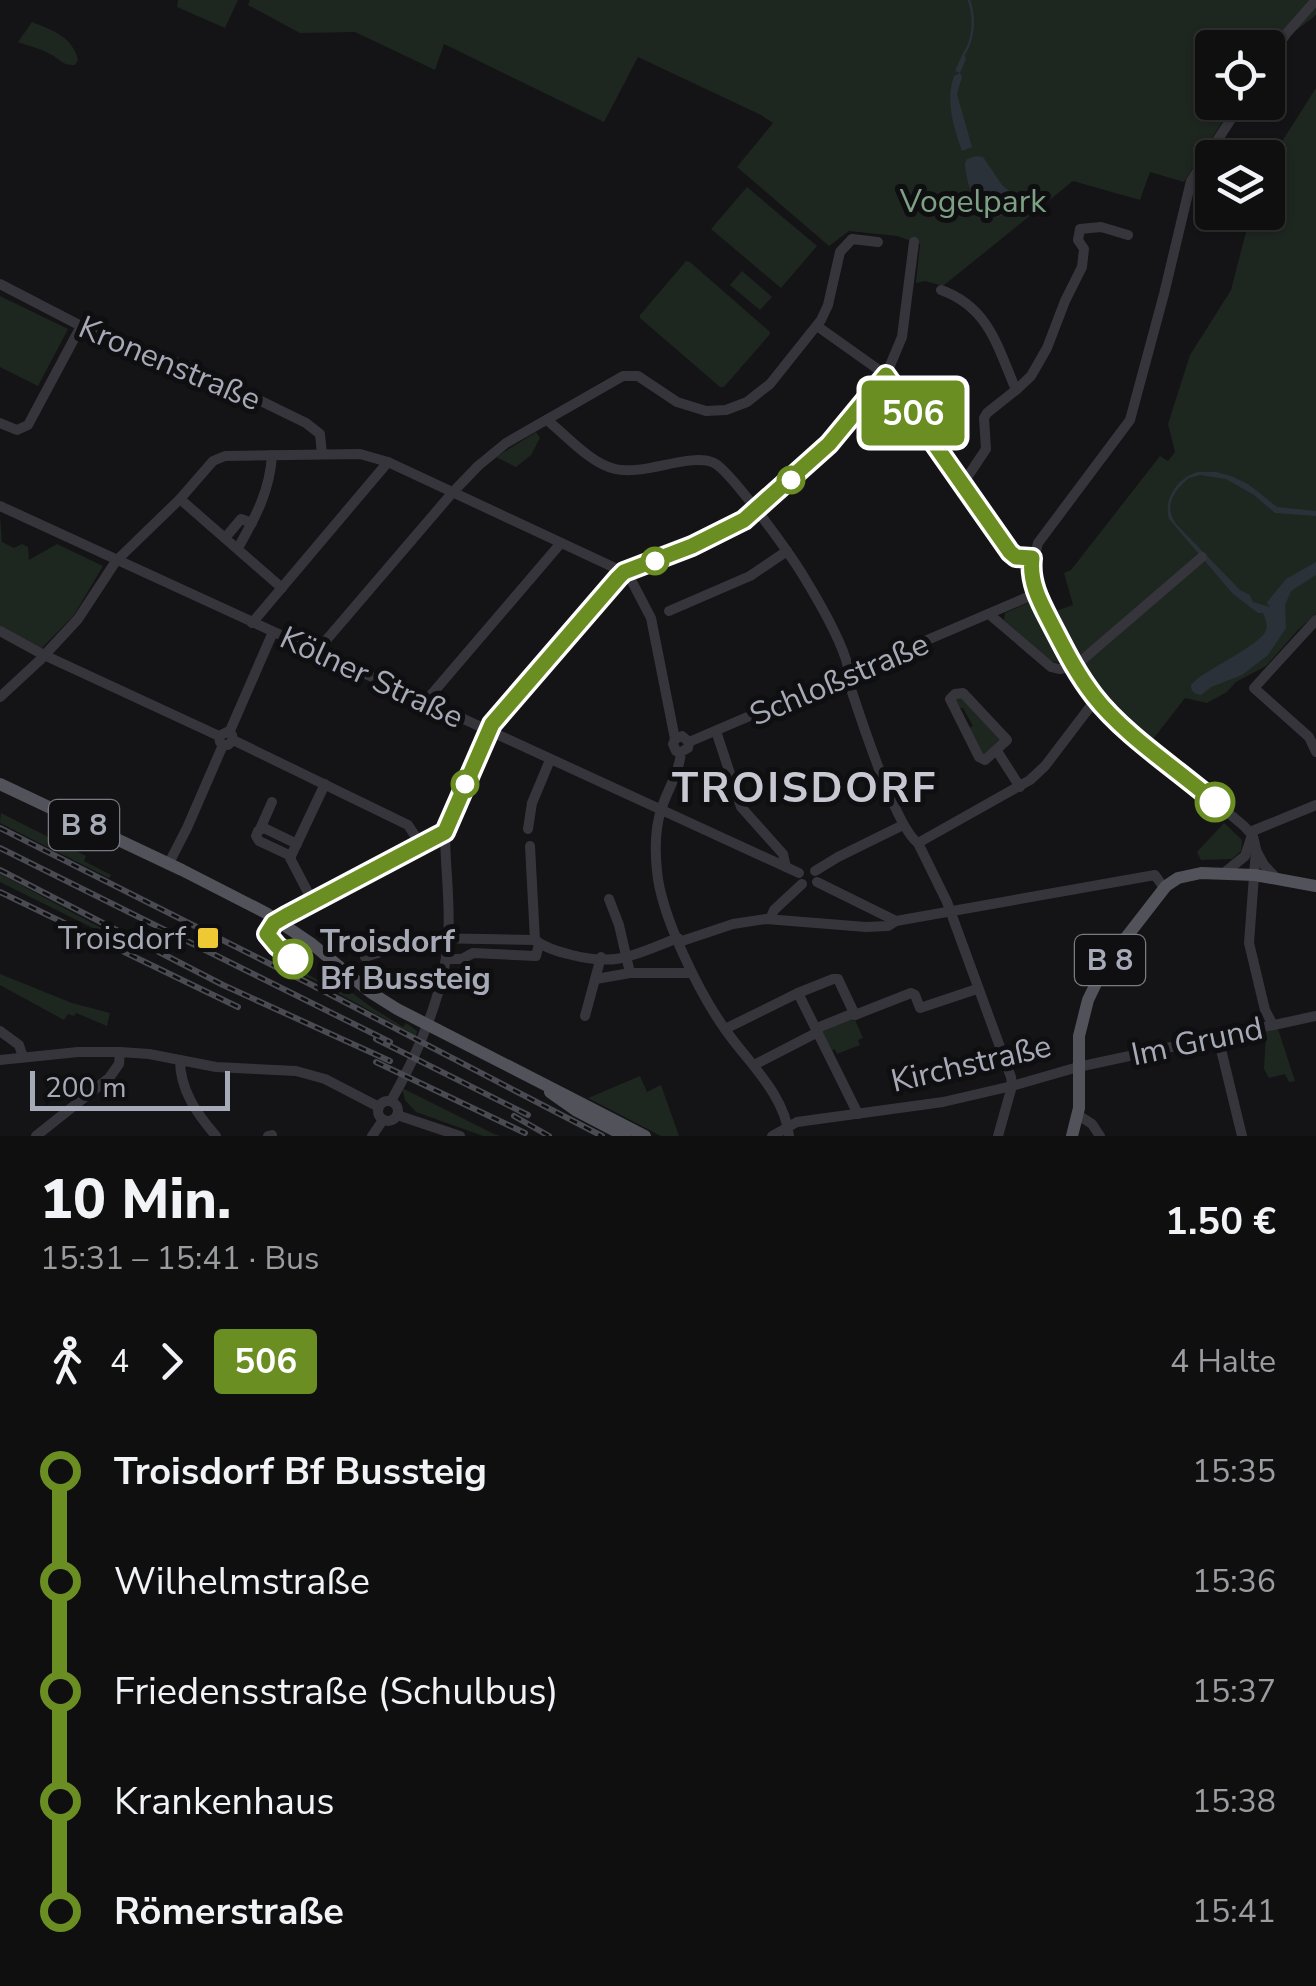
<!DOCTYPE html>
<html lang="de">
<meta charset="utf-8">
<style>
body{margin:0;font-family:"Nunito Sans",sans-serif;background:#1d1d1e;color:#f1f3f6;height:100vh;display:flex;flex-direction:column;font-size:38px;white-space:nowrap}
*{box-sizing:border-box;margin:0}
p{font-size:32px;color:#9b9c9f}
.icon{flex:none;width:55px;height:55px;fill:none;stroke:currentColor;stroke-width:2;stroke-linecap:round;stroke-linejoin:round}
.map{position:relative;height:1136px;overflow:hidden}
.drawer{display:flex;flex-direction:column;background:#0f0f10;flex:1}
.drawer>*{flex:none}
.badge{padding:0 20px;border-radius:8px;font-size:35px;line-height:65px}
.fabs{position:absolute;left:1195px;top:30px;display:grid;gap:20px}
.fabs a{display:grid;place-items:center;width:90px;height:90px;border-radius:10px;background:#0f0f10;box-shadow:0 2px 8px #0004,0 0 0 2px #2f2f30;font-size:50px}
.scale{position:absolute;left:30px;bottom:25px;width:200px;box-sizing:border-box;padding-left:10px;border:5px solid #a6a9b6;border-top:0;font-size:28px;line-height:35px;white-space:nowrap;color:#a6a9b6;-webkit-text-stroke:8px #0f0f11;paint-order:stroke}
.map>.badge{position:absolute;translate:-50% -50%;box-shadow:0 0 0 5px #fff}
.legs{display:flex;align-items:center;gap:15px;height:110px;padding:0 40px;font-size:32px}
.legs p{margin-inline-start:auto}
.overview{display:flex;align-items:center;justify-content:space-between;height:170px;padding:0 40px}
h1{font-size:55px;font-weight:800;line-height:75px}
ul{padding:0 40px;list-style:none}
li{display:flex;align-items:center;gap:35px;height:110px;font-size:38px}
li i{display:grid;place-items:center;width:15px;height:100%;margin:0 12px;background:currentColor}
li i::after{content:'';width:25px;height:25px;margin:-12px;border:8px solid;border-radius:50%;background:#0f0f10}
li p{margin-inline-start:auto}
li:first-child i{background:linear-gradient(#0000 50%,currentColor 0)}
li:last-child i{background:linear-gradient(currentColor 50%,#0000 0)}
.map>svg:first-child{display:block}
</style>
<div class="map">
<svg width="1316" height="1136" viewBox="0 0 1316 1136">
<rect width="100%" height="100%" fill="#141416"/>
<g fill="#1e2620">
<polygon points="178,0 238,0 225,28 177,7"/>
<polygon points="250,0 1316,0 1316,15 1298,29 1275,38 1268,49 1212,48 1212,102 1234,103 1184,182 1150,172 1140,200 1073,181 943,286 925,281 916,283 920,244 897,236 849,231 829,246 737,167 773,123 761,115 638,57 604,122 444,44 435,70 355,32 300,33 248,5"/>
<path d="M 32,22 C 52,30 73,37 78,60 L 75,65 C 62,65 62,61 52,55 C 42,49 29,46 18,42 Z"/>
<polygon points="1316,88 1316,614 1298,630 1266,666 1236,682 1227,692 1207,703 1185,698 1150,743 1136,726 1117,714 1098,697 1050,613 1073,605 1064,573 1071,570 1160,456 1168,461 1175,452 1168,424 1190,355 1231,290 1251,213 1268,212 1268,172 1281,143"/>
<polygon points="747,187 817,246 781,288 711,229"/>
<polygon points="686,261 690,262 769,331 770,334 724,387 720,387 640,318 640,315"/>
<polygon points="742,271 772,297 760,310 730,285"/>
<polygon points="0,296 68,329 38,386 0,367"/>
<polygon points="536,432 540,438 531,455 516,467 496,457"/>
<polygon points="0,516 2,542 14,548 22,544 28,547 29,560 57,544 103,566 74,615 42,648 0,626"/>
<polygon points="1030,602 1034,603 1063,664 1051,661 1004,620 1005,613"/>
<polygon points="960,696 1002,740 985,755 982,754 967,728 973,726 963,708 957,708 955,699"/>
<polygon points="1,813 86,856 84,861 111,875 109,878 0,823"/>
<polygon points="1224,823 1242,840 1241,851 1232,859 1201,860 1197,852"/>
<polygon points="0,874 124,940 123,943 0,882"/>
<polygon points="284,961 323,983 335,980 371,1007 403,1027 406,1023 417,1031 416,1036 314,980 282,966"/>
<polygon points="0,974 72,1003 110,1013 107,1026 76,1013 74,1016 68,1014 64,1020 0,985"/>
<polygon points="851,1018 853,1021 855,1020 863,1038 858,1040 860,1045 837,1054 835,1049 831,1051 822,1030"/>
<polygon points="1278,1029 1295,1081 1289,1082 1285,1074 1269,1078 1264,1069 1266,1032"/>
<polygon points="640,1076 647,1092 661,1085 679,1136 661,1136 588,1098"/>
<polygon points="402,1088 494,1134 500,1136 483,1136 416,1112 405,1100"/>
</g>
<g fill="#2b3139">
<path d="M 964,54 L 966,59 L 960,73 L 962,77 L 957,94 L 972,147 L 962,151 C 954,128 945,101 954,76 L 960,73 L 955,71 L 962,55 Z"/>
<path d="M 976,156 L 983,157 L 1002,185 L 1017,197 L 1017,204 L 1005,214 L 997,217 C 992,212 987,210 982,206 C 970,197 966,177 965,163 L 967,159 Z"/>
<path d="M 1198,472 L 1216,472 L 1231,476 L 1248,484 L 1277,507 L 1316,511 L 1316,516 L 1275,513 L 1254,495 L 1226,479 L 1200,475 L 1189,478 C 1174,491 1163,505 1176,524 L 1240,590 L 1250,595 L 1253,602 L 1270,607 L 1267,603 L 1268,601 L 1286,579 L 1316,562 L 1316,575 L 1291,591 L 1285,605 L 1286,628 L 1268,655 L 1242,675 L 1211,687 L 1201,695 C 1195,694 1191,692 1191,685 L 1197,679 C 1209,669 1263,643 1266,630 C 1268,624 1265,618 1263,613 L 1258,613 L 1233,594 L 1169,519 C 1163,499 1178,477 1198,472 Z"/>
</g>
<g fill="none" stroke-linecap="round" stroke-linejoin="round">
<path stroke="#2b3139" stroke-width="2.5" d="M 964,54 C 974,39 975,17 969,0"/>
<g stroke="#35353b" stroke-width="10">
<polyline points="1268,61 1286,34 1316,0"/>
<polyline points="1242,102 1191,181 1164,294 1130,420 1038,543 1031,570 1033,585 1051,622 1074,667 1096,699 1124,726 1244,826 1253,836 1256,849 1249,943 1265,1010 1273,1025"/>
<polyline points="0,284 81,326 133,349 191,367 306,423 320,434 322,454"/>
<path d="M 941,290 C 989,307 998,348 1016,390"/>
<polyline points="817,326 886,375 1011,552 1017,557 1032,558"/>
<path d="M 547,420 C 567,436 590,463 615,469 C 644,476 691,452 714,463 C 731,471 792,557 804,577 C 818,600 842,641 848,667 C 850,674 849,682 851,689 C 861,719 896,828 918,843 L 947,902 L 1011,1077 L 1012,1086 L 998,1136"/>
<polyline points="0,423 17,430 28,425 81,326"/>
<polyline points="962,485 986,449 984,418 987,413 1016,390 1031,376 1047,348 1065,301 1082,267 1084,249 1078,240 1080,229 1101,227 1128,235"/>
<polyline points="180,499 282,588"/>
<polyline points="0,506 799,873"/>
<polyline points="225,538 241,519 252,523"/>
<path d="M 238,548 C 255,518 270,491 272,455"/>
<polyline points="625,571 692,546 744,520 824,449 858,412 886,375 902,337 914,242"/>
<polyline points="669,611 750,576 787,551"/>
<polyline points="989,614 1051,667 1059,669 1074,667"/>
<polyline points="1316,620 1254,688 1309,737 1316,752"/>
<polyline points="252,623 388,462"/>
<polyline points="0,631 44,655 219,736 220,742 223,745 228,745 233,740 232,735 227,732 219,736"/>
<polyline points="316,652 453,492 478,466 506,443 623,376 638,376 677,402 706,411 726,410 747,402 770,384 821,320 828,305 840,252 852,239 878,242"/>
<polyline points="1074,667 1202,557"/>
<polygon points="963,693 1007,740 985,760 979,757 950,699 955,694"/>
<polyline points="0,697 40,660 78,619 116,561 180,499 213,461 225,456 360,454 388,462 628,574 651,618 675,739"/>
<polyline points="425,702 561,543"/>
<polyline points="716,731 741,807 783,854 786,867"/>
<polyline points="229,733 273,632"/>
<polyline points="233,740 408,825 421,845"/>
<polyline points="689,742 1037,593"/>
<polyline points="997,751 1020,787"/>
<path d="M 681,752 L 676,751 L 673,744 L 675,739 L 682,736 L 689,742 L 688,748 L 681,752 C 679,774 667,790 661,810 C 655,829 655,852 657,871 C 661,916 700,995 727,1032 C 749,1063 785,1095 789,1136"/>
<polyline points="260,829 272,802"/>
<polyline points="528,829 532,803 550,760"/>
<polyline points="1250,832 1316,805"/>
<polyline points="918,843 1030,780 1045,766 1096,699"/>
<polyline points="530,846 535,940"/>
<polyline points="1256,850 1264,865 1277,879"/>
<polyline points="291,856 259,841 256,836 258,831 264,828 297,844"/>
<polyline points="169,863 187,828 223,745"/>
<polyline points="815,871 838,857 903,825"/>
<polyline points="1224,873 1245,856 1251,838"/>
<polyline points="817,882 896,921 1155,875 1164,888"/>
<polyline points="609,899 619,925 630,973"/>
<polyline points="313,902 290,858 325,784"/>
<polyline points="770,919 774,910 802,884"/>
<polyline points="278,920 445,832"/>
<polyline points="679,942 733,924 766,919 866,927 888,926 896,921"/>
<path d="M 365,957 L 426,938 L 535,940 C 545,948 559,952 572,955 C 618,967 636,954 678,938"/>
<polyline points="446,959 462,959 473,953 536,956 539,944"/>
<polyline points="596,979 630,973 692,973"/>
<polyline points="798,993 858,1114"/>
<polyline points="585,1016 601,957"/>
<polyline points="817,1028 854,1013"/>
<polyline points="725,1029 798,993 833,979 838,979 855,1015 911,993 915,995 920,1008 977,989"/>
<polyline points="0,1031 19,1045 23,1057"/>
<polyline points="1218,1037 1242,1136"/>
<polyline points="0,1060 78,1052 120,1052 149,1054 216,1067 296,1071 325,1079 379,1107"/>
<path d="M 180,1060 C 180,1090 197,1114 216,1136"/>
<polyline points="754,1065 818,1032"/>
<circle cx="388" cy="1111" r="10"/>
<path d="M 391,1101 C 417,1056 444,993 448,941 C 451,905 445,868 445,832 L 449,819 L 492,724 L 624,571"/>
<polyline points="397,1115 460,1136"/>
<polyline points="1078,1115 1092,1124 1100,1136"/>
<polyline points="36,1136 109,1078 119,1064 120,1052"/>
<polyline points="268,1136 272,1135"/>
<polyline points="372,1136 383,1120"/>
<polyline points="772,1136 797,1122 943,1102 1012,1086 1078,1067 1316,1016"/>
</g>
<g stroke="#51525a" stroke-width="12">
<polyline points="0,784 182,870 266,913 312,944 370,992 397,1009 645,1136"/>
<polyline points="550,1092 577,1111 625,1136"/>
<polyline points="1072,1136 1079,1108 1079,1036 1088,1000 1102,971 1121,944 1166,886 1178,878 1201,873 1255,875 1316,886"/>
</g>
<defs>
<g id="rail">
<polyline points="0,828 310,984 602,1136"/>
<polyline points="0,848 390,1042"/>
<polyline points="0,870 223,985 390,1061"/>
<polyline points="0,892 238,1007"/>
<polyline points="376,1039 528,1115"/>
<polyline points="376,1062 525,1133"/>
<polyline points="514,1116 549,1136"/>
</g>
</defs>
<use href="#rail" stroke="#4a4b52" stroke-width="6"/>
<use href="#rail" stroke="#0f0f11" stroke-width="2.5" stroke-dasharray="8" stroke-linecap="butt"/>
</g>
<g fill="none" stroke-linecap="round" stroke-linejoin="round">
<defs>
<path id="line-1" d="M 293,959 L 277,946 L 267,934 L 274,923 L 286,916 L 445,832 L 492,724 L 618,578 L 624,572 L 692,546 L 744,520 L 829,444 L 886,375 L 1010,552 L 1016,557 L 1032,558 C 1029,582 1040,602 1051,623 C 1064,648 1076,673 1094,696 C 1124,735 1177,769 1215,802"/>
</defs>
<use href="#line-1" stroke="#fff" stroke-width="22"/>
<use href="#line-1" stroke="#6b8e23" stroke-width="15"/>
</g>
<g fill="#fff" stroke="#6b8e23" stroke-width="5">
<circle cx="791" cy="480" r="12"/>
<circle cx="655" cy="561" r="12"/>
<circle cx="465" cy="784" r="12"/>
<circle cx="1215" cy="802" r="18"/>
<circle cx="293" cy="959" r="18"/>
</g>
<rect fill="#eec934" stroke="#0f0f11" stroke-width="4" x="196" y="926" width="24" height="24" rx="5"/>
<g text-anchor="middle" stroke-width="10" stroke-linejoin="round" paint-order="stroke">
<g fill="#0f0f11" stroke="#797b84" stroke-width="2.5">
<rect x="49" y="800" width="70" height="50" rx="8"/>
<rect x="1075" y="935" width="70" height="50" rx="8"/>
</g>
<g font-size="30" font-weight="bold" fill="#a6a9b6">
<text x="84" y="835">B 8</text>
<text x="1110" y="970">B 8</text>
</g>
<g font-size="32" fill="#7da184" stroke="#0f0f11">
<text x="973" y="212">Vogelpark</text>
</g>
<g font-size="32" fill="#a6a9b6" stroke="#0f0f11">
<text transform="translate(170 363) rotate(23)" y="11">Kronenstraße</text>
<text transform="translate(372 677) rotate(25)" y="11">Kölner Straße</text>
<text transform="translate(839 679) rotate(-23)" y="11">Schloßstraße</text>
<text transform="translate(1197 1041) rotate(-12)" y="11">Im Grund</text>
<text transform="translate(971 1063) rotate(-13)" y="11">Kirchstraße</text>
</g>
<g font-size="32" fill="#a6a9b6" stroke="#0f0f11" text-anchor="end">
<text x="186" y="949">Troisdorf</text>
</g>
<g font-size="32" font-weight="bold" fill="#a6a9b6" stroke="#0f0f11" text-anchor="start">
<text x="320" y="952">Troisdorf<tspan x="320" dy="37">Bf Bussteig</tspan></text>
</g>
<g font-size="42" font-weight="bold" letter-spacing="2.5" fill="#c7c8d2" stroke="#0f0f11">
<text x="805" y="802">TROISDORF</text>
</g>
</g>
</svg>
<div class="fabs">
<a><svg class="icon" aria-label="locate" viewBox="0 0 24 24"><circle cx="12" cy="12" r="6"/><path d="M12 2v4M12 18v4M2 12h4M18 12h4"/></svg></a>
<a><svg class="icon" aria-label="layers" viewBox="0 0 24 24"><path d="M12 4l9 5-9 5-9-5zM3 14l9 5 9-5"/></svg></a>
</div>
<div class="scale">200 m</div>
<b class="badge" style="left:913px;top:413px;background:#6b8e23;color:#fff">506</b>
</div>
<section class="drawer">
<div class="overview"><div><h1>10 Min.</h1><p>15:31 – 15:41 · Bus</p></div><b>1.50 €</b></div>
<div class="legs"><svg class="icon" aria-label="walk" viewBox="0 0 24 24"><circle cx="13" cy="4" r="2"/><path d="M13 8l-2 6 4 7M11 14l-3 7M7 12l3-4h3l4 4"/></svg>4<svg class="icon" aria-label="forward" viewBox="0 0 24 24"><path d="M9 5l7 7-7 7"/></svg><b class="badge" style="background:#6b8e23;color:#fff">506</b><p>4 Halte</p></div>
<ul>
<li><i style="color:#6b8e23"></i><b>Troisdorf Bf Bussteig</b><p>15:35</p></li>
<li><i style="color:#6b8e23"></i><span>Wilhelmstraße</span><p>15:36</p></li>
<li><i style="color:#6b8e23"></i><span>Friedensstraße (Schulbus)</span><p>15:37</p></li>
<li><i style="color:#6b8e23"></i><span>Krankenhaus</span><p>15:38</p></li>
<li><i style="color:#6b8e23"></i><b>Römerstraße</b><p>15:41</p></li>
</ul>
</section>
